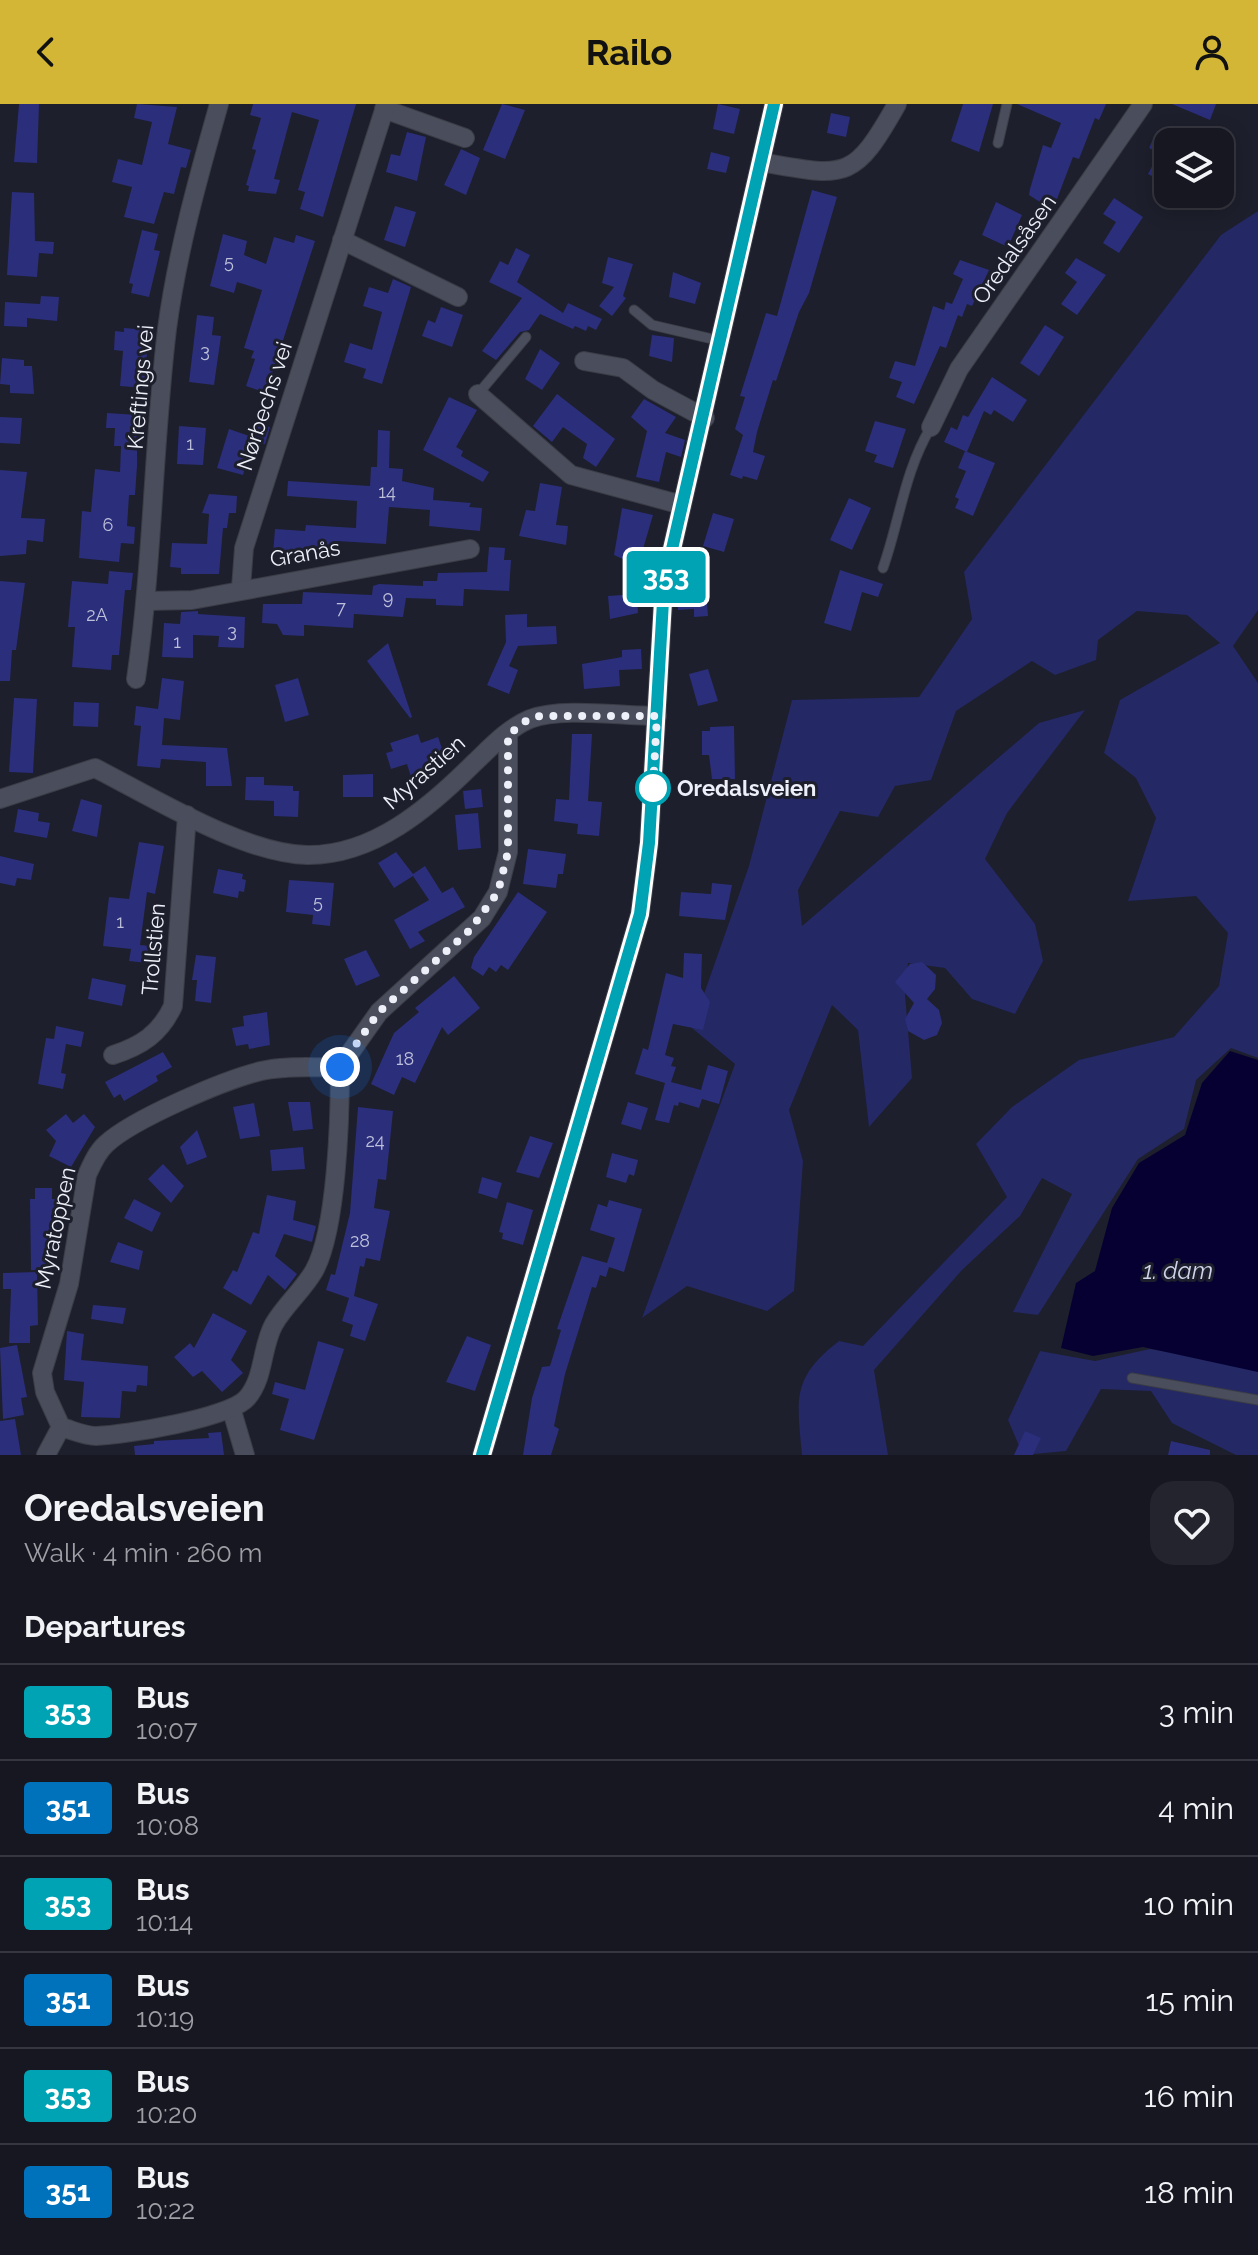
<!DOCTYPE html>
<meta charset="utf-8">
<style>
body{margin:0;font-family:Raleway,sans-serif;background:#23242e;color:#f1f3f6;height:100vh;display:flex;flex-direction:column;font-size:30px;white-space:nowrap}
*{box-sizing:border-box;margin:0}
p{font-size:26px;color:#9e9fa5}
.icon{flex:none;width:44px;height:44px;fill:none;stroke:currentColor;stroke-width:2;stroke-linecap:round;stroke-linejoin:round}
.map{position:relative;height:1351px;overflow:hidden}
.details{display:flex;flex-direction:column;background:#161721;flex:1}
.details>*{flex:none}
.badge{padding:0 16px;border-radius:6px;font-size:28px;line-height:52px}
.buttons{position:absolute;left:1154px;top:24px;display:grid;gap:16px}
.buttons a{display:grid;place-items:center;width:80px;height:80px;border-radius:16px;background:#161721;box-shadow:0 4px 20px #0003,0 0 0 2px #35363f;font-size:40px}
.you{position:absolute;width:40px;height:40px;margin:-20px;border:6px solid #fff;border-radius:50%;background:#1a73e8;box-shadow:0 0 0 12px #1a73e833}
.map>.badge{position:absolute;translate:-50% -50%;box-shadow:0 0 0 4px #fff}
h2{padding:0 24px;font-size:30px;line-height:72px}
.round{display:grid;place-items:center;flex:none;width:84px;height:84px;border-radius:24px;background:#23242e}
.overview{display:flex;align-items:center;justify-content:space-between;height:136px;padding:0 24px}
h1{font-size:38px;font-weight:700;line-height:60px}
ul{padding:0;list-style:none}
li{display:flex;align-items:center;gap:24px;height:96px;padding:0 24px;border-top:2px solid #35363f}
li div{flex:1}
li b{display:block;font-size:30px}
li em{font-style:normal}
li .badge{min-width:88px;font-weight:700;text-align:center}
header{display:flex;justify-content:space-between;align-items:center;height:104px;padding:0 24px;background:#d3b635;color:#111;font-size:36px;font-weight:700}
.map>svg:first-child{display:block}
</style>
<header><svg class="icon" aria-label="back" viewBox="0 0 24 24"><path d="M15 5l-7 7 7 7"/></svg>Railo<svg class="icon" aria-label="person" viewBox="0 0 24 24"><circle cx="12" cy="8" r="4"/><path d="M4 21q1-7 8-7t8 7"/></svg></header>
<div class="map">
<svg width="1258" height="1351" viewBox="0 0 1258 1351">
<rect width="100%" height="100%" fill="#1d1f2c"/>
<g fill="#242864">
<path d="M 1258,107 L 1258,506 L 1233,542 L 1258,579 L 1258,954 L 1231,944 L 1196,976 L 1184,1025 L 1138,1055 L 1038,1211 L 1013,1208 L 1072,1090 L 1042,1074 L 1020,1112 L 962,1166 L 874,1266 L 888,1351 L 802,1351 C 797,1295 791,1274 839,1237 L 863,1242 L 1007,1093 L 976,1040 L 1012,1003 L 1079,956 L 1174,933 L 1219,882 L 1228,829 L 1196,792 L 1128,797 L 1156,714 L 1136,674 L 1104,649 L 1120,596 L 1220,539 L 1187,511 L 1137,507 L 1098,536 L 1096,556 L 1055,571 L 1032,557 L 956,607 L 931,676 L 895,682 L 878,713 L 840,707 L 798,786 L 802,822 L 1039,619 L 1085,606 L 1007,709 L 985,755 L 1035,820 L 1043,857 L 1015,910 L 972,895 L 945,864 L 908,859 L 905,891 L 912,974 L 869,1023 L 858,926 L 832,901 L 789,1006 L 803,1057 L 794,1187 L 767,1207 L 687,1182 L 642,1214 L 735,960 L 692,924 L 749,762 L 792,596 L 919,593 L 972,515 L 964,468 L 1221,131 Z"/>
<polygon points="1150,1245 1258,1263 1258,1351 1236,1351 1172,1319 1151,1287 1101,1285 1066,1347 1023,1351 1008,1316 1040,1247 1095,1257"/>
</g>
<polygon fill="#060032" points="1230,947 1258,956 1258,1268 1143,1243 1093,1252 1061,1244 1076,1179 1095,1167 1112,1104 1139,1059 1185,1031 1202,979"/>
<g fill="#2b2e7a">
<polygon points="19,0 39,0 37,59 14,58"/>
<polygon points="137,0 177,3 168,40 191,46 186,64 181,63 174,90 164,88 154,120 124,113 132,83 112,78 118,55 142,61 152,18 134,14"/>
<polygon points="253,0 356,0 323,113 300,105 305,88 298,86 319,16 292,8 274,75 280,76 276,90 248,87 249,82 246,81 256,46 252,45 261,14 250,11"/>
<polygon points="502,0 525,6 505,55 483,46"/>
<polygon points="718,0 740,5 734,30 713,25"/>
<polygon points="963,0 993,0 979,48 951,37"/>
<polygon points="1017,0 1106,0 1099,16 1095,14 1079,55 1073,53 1057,95 1047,91 1043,100 1029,91 1030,85 1043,41 1051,44 1061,19"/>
<polygon points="1172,0 1216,0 1210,16"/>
<polygon points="831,9 850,13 846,33 827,29"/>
<polygon points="1157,27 1168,31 1168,80 1148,70 1159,49 1149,44"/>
<polygon points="407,28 426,33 417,77 386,68 391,50 400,52"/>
<polygon points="461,45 480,54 466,91 444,81"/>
<polygon points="711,48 730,53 726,69 707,65"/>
<polygon points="812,86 837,93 809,189 799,208 776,277 773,276 757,328 753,348 765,352 757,376 743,372 742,375 730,371 743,331 735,325 745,293 740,292 766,209 777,212"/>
<polygon points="12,88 34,89 35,137 54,138 53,150 39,149 37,173 7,171"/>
<polygon points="1114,94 1143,113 1119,149 1103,139 1116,118 1103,110"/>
<polygon points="996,98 1022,111 1008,143 982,131"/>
<polygon points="395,102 416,108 405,143 384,136"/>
<polygon points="142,126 158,130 154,146 160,147 149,193 131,189 133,180 129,179"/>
<polygon points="223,130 247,137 244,151 266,160 274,133 294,139 296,131 315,137 266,289 246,282 255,255 251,254 254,247 244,244 262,186 237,178 234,189 210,182"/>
<polygon points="516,144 530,151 517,178 563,209 568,199 602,215 596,226 588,222 586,227 575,222 573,225 540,210 529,226 520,228 496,256 482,247 522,194 489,178 500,157 508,161"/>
<polygon points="608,153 633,160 623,192 626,194 612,212 599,202 614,183 602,179"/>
<polygon points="1076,154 1106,171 1077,211 1061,200 1077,178 1065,169"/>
<polygon points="960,156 989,166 976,194 972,202 967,200 962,213 958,211 946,244 940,242 914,300 896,293 902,278 889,274 895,257 915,262 933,202 944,206 946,198 952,200 963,175 953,170"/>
<polygon points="673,168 701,179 695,200 669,193"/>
<polygon points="393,175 411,183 382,280 363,274 366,265 344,258 350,239 372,246 382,208 363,202 369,183 388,189"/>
<polygon points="41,192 59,193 57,217 27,214 27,223 4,222 5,198 40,200"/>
<polygon points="441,203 463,211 452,243 422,232 428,216 435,219"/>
<polygon points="197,211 214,213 212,231 221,232 214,281 189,278"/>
<polygon points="1045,221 1064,233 1039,272 1020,259"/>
<polygon points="124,224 149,226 144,284 120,282 123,247 114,246 115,227 124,228"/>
<polygon points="652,231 674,234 672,258 649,252"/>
<polygon points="540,245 560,259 542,286 525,275"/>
<polygon points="2,254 24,256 24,262 32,262 34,290 10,289 10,281 0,280"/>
<polygon points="992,273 1027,296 1013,318 994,306 991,311 984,307 967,348 944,338 951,323 957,326 963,311 968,313"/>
<polygon points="557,290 615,335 596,363 583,354 587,340 563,323 552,338 533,322"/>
<polygon points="449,293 477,306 456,343 463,347 461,352 489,368 483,378 423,346"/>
<polygon points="644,295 676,313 665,329 685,336 681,353 666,348 659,378 636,373 647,327 631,313"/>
<polygon points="107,309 137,311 137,362 135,391 129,391 127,422 135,423 134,440 121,439 119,458 79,454 82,407 91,408 95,365 120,368 121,342 114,342 115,324 106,324"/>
<polygon points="0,313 22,314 20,340 0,339"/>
<polygon points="875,317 906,325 893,364 874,358 877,351 865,347"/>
<polygon points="256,320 270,323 265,340 260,339 256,350 252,356 248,355 243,371 217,364 229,325 252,333"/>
<polygon points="179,322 206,324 203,361 177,360"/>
<polygon points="378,326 390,327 389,364 403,365 402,377 434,384 433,396 471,399 469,403 482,404 480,427 429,422 430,406 389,403 386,440 337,437 336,448 306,447 306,453 273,450 275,425 305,427 306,421 356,424 357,397 287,392 288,377 370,382 371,363 377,363"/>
<polygon points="965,347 995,359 973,412 955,404 959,395 955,393 966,367 958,364"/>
<polygon points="0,366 27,368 21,414 45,415 43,438 27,436 26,450 0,452"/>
<polygon points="540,379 562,383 556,421 568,422 566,441 519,432 526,406 535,407"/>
<polygon points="209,390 237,392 236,409 229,409 227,424 223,424 219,470 181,470 181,464 170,463 172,439 207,440 209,410 202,409"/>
<polygon points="849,394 871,404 852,446 830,436"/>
<polygon points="622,404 653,411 638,462 614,451"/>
<polygon points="713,409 734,415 724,448 703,442"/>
<polygon points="489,443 505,444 504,456 511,456 509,487 464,485 463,502 436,501 436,495 406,494 403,513 354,510 353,524 304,521 304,532 283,531 277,520 262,519 263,500 302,500 303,488 372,491 373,482 379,480 423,482 423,477 437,477 438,469 487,468"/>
<polygon points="689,455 702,457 702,486 706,486 708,512 694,513 694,505 678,506 677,487 682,487 683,467 688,467"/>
<polygon points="840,466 883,480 878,493 862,488 851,527 824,519"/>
<polygon points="109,467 133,469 131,486 125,486 119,551 112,551 111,566 72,563 75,523 68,523 72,477 108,480"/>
<polygon points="0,477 25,479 16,546 12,546 10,577 0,577"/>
<polygon points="637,490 638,509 610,515 608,492"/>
<polygon points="198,507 198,510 245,513 244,544 218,543 219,532 193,531 193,554 162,553 164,519 180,520 181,508"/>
<polygon points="527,510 527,523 556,522 557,540 518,542 509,562 518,566 509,590 487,581 506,538 505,511"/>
<polygon points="388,539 412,613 410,614 367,557"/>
<polygon points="641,545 642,565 619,566 620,582 584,585 582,560 622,553 622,546"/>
<polygon points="708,565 718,597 698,602 689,570"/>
<polygon points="162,574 184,577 180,616 164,614 162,641 227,644 232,682 206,682 206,658 161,655 160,664 137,662 141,622 134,621 136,602 158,605"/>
<polygon points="298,574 309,611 285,618 275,581"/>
<polygon points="14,594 37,595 33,669 9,668"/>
<polygon points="74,598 99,599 98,623 73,622"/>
<polygon points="734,622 735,675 712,675 709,651 702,651 702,627 710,627 710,623"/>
<polygon points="418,630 421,639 438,633 445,653 427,659 430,667 411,673 407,660 391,665 386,649 393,647 390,639"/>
<polygon points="572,630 592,630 588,697 602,698 599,732 577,730 578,720 554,717 556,695 569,696"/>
<polygon points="373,670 373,693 343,693 343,671"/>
<polygon points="246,673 264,673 264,681 293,682 293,687 299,687 298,713 274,712 274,697 245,696"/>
<polygon points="481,685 483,703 465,705 463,687"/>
<polygon points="81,695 102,701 97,733 72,727"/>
<polygon points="18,705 39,709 38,717 50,719 47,734 14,728"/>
<polygon points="478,709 481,744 458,746 455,711"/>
<polygon points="139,738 164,742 155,790 147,788 140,841 150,842 147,859 129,857 131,845 103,842 109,793 129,795"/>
<polygon points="528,745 566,750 563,770 558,770 556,784 523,780"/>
<polygon points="396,748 413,770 425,762 442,789 453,783 465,803 418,828 425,837 410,845 394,816 429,796 413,772 394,784 378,759"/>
<polygon points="0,752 34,760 31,776 17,774 15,782 0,779"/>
<polygon points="218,765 243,770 242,775 246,776 244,788 239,787 238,794 213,789"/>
<polygon points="289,776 334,779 330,822 312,820 313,811 286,808"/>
<polygon points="712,779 732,781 725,816 679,812 681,788 711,790"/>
<polygon points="518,788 547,808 508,866 501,861 496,868 489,863 483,872 471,864 474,853"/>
<polygon points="366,846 380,872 356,882 344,855"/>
<polygon points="684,849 702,850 701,884 710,898 703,926 673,920 665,951 674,954 671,962 676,963 671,978 701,986 708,961 728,967 719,1000 702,995 699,1004 679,998 678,1002 674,1001 669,1019 655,1016 665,979 635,970 643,944 648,946 666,869 683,874"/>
<polygon points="196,851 216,853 211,899 195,897 197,876 192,876"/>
<polygon points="922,858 936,871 935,885 927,895 939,906 942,919 937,931 924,936 908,927 905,915 914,899 895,878 910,860"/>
<polygon points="454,872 480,904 448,931 442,923 415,979 402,973 394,991 371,980 394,929 419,908 415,904"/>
<polygon points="92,874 126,881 122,902 88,895"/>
<polygon points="267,908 270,941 249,945 248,940 236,942 232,924 244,922 243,912"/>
<polygon points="56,922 84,928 81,943 66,940 61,969 66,970 63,985 38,980 46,934 54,935"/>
<polygon points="163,948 172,963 156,972 158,977 124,997 120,990 114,994 105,978"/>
<polygon points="288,998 310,998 313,1025 293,1027"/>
<polygon points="628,998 648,1004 641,1026 621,1020"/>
<polygon points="254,999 260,1032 240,1035 233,1003"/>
<polygon points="358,1003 393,1007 386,1076 378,1075 374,1104 390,1107 380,1157 366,1154 364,1163 360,1162 354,1192 378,1200 365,1237 350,1232 353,1221 342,1217 349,1194 326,1186 331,1170 335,1171 350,1109"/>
<polygon points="66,1010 73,1019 84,1010 95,1023 71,1063 49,1052 56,1037 46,1026"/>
<polygon points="197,1026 207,1053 187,1061 180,1043"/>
<polygon points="530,1032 553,1039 539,1074 516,1068"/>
<polygon points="303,1043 305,1065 272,1067 270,1046"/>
<polygon points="612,1049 638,1056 634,1072 629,1070 626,1079 606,1073"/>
<polygon points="163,1060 184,1082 171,1099 148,1075"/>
<polygon points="482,1073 502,1079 497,1095 478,1089"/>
<polygon points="35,1084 52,1084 52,1095 56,1095 57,1148 53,1148 53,1166 31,1166 30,1095 35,1095"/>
<polygon points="267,1091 296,1097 293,1116 316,1122 312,1138 284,1130 275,1152 297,1170 285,1186 268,1171 251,1201 223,1184 233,1166 237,1168 253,1128 259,1130"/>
<polygon points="134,1095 161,1109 152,1128 124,1114"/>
<polygon points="609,1096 642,1105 624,1168 609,1163 606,1173 600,1171 596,1184 592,1183 565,1270 554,1322 559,1325 551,1351 523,1351 532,1294 542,1263 550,1262 561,1226 557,1225 582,1152 607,1159 615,1134 590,1126 598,1100 607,1103"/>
<polygon points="507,1098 533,1106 523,1141 502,1135 503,1129 499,1128"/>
<polygon points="118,1138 143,1147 139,1166 110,1158"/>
<polygon points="37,1168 38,1221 30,1222 30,1239 9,1239 11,1185 3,1185 3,1169"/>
<polygon points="93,1201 126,1204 123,1220 91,1215"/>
<polygon points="213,1209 247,1227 231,1256 243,1269 222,1288 202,1267 193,1273 174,1253 190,1239 194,1244"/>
<polygon points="67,1227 84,1230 81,1256 148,1262 147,1282 137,1281 136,1288 122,1287 120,1314 81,1313 84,1278 64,1276"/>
<polygon points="467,1232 491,1241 475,1287 446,1278"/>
<polygon points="318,1237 344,1245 314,1336 280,1326 289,1295 272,1290 275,1278 305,1286"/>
<polygon points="17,1241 27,1293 21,1294 24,1311 3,1315 0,1244"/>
<polygon points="15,1315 21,1351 0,1351 0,1317"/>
<polygon points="1025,1327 1041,1334 1033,1351 1014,1351"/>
<polygon points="221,1328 224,1351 135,1351 134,1342 154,1340 154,1337 209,1334 208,1329"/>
<polygon points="1171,1337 1210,1346 1210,1351 1168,1351"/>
</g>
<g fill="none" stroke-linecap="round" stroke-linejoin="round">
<defs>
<g id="service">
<polyline points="998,39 1007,0"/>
<polyline points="634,206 652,221 721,237"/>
<polyline points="478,290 526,233"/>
<path d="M 883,464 C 900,416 904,368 931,323"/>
<polyline points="1132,1274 1258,1296"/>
</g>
<g id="minor">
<polyline points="384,5 465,34"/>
<path d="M 761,58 C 846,73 853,78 897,0"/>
<polyline points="342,136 458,193"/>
<polyline points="584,257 623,264 653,286 705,314"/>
<polyline points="478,290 571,371 682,401"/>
<polyline points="931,323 959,265 1143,0"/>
<polyline points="241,484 244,444 386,0"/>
<polyline points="148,497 192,496 470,445"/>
<path d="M 136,575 C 153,459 153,341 167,225 C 177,149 198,74 219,0"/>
<path d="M 0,695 L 95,664 C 152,693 244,750 307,751 C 373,752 429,704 473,660 C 489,645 508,624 530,615 C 562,603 621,612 657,612"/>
<path d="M 113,951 C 141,942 160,930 173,902 L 187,711"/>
<polyline points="232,1307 245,1351"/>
<path d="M 61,1323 L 45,1288 L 42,1269 L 69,1180 L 87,1071 C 92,1060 97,1048 106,1040 C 133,1015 224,976 261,967 C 286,961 314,964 340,963 L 379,908 L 482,814 L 498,788 L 508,748 L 508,631"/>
<path d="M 61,1323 C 72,1326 84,1332 96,1332 C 125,1331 230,1314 247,1294 C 265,1273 261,1243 274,1220 C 285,1201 303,1186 314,1167 C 337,1126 340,1013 340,963"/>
<polyline points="46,1351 61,1323"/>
<polyline points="482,1351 640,810 649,739 664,480 774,0"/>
</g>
</defs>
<use href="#service" stroke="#3a3c46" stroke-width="11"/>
<use href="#minor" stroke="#3a3c46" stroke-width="20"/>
<use href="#service" stroke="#4a4d5b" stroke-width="9"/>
<use href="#minor" stroke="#4a4d5b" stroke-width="18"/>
</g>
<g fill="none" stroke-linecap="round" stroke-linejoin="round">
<defs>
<polyline id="line" points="482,1351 640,810 649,739 664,480 774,0"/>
</defs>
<use href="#line" stroke="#fff" stroke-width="18"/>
<use href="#line" stroke="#00a3b4" stroke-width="12"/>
<polyline stroke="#eef0f9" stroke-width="8" stroke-dasharray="0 14.4" points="340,963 379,908 470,826 498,788 508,748 508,631 526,617 540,612 657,612 653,684"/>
</g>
<circle fill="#fff" stroke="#00a3b4" stroke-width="4" cx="653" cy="684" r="16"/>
<g text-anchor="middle" stroke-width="6" stroke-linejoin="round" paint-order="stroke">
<g font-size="18" fill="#bdc0d9">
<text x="229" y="164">5</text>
<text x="205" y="253">3</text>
<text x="190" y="346">1</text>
<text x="387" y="394">14</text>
<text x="108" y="427">6</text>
<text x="388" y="500">9</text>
<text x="341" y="510">7</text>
<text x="97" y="517">2A</text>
<text x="232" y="533">3</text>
<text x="177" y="544">1</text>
<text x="318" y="804">5</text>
<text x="120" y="824">1</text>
<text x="405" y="961">18</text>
<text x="375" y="1043">24</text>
<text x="360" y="1143">28</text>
</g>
<g font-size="22" fill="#eef0f9" stroke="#1d1f2c">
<text transform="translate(1014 145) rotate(-55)" y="8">Oredalsåsen</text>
<text transform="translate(140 283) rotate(-85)" y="8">Kreftings vei</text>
<text transform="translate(264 302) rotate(-72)" y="8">Nørbechs vei</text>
<text transform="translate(305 449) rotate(-10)" y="8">Granås</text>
<text transform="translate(424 668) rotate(-41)" y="8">Myrastien</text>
<text transform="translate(153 845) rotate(-85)" y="8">Trollstien</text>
<text transform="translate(55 1124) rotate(-78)" y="8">Myratoppen</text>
</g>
<g font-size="22" font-weight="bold" fill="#eef0f9" stroke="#1d1f2c" text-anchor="start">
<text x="677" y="692">Oredalsveien</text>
</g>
<g font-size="24" font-style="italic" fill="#cfd4ea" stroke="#1d1f2c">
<text x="1178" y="1175">1. dam</text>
</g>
</g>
</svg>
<div class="buttons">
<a><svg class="icon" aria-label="layers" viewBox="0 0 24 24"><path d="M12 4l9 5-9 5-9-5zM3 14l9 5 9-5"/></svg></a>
</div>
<div class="you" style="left:340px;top:963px"></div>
<b class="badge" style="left:666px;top:473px;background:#00a3b4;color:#fff">353</b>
</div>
<section class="details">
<div class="overview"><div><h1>Oredalsveien</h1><p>Walk · 4 min · 260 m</p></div><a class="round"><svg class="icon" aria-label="heart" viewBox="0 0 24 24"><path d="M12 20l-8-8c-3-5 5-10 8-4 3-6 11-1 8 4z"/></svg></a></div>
<h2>Departures</h2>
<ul>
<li><span class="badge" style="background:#00a3b4;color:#fff">353</span><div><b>Bus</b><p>10:07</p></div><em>3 min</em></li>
<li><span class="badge" style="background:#0072bc;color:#fff">351</span><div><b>Bus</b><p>10:08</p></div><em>4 min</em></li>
<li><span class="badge" style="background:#00a3b4;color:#fff">353</span><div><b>Bus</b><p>10:14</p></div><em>10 min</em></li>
<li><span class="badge" style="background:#0072bc;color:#fff">351</span><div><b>Bus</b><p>10:19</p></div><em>15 min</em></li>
<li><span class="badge" style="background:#00a3b4;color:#fff">353</span><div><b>Bus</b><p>10:20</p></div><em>16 min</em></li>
<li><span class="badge" style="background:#0072bc;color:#fff">351</span><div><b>Bus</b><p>10:22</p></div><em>18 min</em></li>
</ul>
</section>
